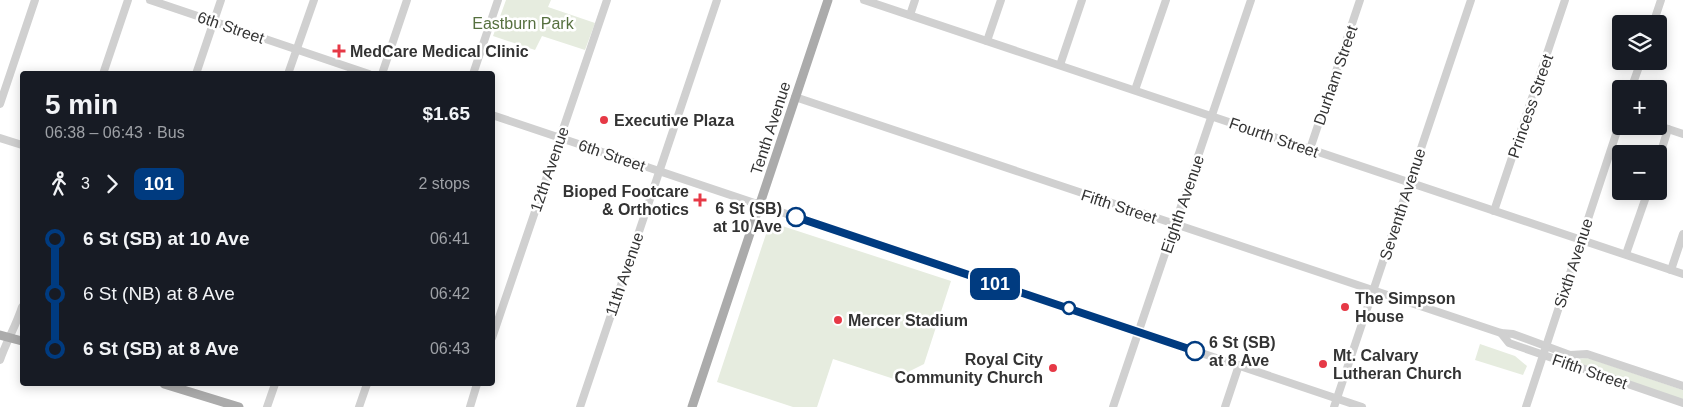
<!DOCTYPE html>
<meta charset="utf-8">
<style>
body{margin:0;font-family:Arial,sans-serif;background:#20242c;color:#f1f3f6;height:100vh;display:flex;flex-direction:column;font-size:19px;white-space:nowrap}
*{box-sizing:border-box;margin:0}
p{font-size:16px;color:#9ea1a6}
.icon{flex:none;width:28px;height:28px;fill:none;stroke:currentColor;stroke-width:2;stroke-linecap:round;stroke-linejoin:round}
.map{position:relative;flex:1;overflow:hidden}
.drawer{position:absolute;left:20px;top:71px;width:475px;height:315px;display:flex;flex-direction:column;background:#171b24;border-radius:5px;box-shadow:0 2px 12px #0003}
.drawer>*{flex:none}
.badge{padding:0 10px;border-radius:8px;font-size:18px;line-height:32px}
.buttons{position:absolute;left:1612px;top:15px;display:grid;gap:10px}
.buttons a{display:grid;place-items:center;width:55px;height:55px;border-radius:5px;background:#171b24;box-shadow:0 2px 12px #0003;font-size:25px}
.map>.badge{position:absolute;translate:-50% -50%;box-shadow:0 0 0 2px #fff}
.legs{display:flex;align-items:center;gap:8px;height:55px;padding:0 25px;font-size:16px}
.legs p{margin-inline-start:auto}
.headline{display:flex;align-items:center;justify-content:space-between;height:85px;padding:0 25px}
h1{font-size:28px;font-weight:700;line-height:38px}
ul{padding:0 25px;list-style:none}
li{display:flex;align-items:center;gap:18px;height:55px;font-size:19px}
li i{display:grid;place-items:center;width:8px;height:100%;margin:0 6px;background:currentColor}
li i::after{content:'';width:12px;height:12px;margin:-6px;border:4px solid;border-radius:50%;background:#171b24}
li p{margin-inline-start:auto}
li:first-child i{background:linear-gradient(#0000 50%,currentColor 0)}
li:last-child i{background:linear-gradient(currentColor 50%,#0000 0)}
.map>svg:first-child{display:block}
</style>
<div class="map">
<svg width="1683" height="407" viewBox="0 0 1683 407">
<rect width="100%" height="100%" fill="#fff"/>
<g fill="#e6ecdf">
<polygon points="506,0 551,0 548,7 595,23 585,50 542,36 535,50 493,36"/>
<polygon points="770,222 951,281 924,364 894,379 833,359 817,407 793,407 717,382"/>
<polygon points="1480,344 1515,356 1527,366 1523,375 1475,360"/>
<polygon points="1554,355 1573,359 1587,358 1591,359 1683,390 1683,400"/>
</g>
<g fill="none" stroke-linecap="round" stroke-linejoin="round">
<g stroke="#d0d0d0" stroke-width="8">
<polyline points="150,0 369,74"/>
<polyline points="864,0 1683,274"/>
<polyline points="910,15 915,0"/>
<polyline points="1653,24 1661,0"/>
<polyline points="987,41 1001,0"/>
<polyline points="1060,65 1082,0"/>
<polyline points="103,74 128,0"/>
<polyline points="196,74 221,0"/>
<polyline points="288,74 314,0"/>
<polyline points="382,74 407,0"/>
<polyline points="473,74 498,0"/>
<polyline points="1631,89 1641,61"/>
<polyline points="1135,90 1166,0"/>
<polyline points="795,97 1501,333 1513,334 1570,355 1587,354 1683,386"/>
<polyline points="0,104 35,0"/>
<polyline points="492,115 1362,407"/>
<polyline points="1659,126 1683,134"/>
<polyline points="0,138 22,145"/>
<polyline points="1310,149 1360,0"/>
<polyline points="1659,158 1668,129"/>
<polyline points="1494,211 1565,0"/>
<polyline points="1626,254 1648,191"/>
<polyline points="1671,270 1683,234"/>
<polyline points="1501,333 1509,343 1683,403"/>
<polyline points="492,338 607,0"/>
<path d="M 0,360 C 6,342 16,326 22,307"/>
<polyline points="267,407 275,384"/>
<polyline points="359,407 367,384"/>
<polyline points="470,407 477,384"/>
<polyline points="580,407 717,0"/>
<polyline points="1113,407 1251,0"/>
<polyline points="1225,407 1239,365"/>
<polyline points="1334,407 1471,0"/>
<polyline points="1526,407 1621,119"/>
</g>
<g stroke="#ababab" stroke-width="9">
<polyline points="0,335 22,341"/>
<polyline points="164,384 239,407"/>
<polyline points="692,407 828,0"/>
</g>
</g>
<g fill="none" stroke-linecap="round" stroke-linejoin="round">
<defs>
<polyline id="line-1" points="796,217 1195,351"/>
</defs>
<use href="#line-1" stroke="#fff" stroke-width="11"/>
<use href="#line-1" stroke="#003b80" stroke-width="8"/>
</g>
<g fill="#e63946" stroke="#fff" stroke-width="2">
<path d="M336.5 43.5h5v5h5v5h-5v5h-5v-5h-5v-5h5z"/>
<circle cx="604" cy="120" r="5"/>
<path d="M697.5 192.5h5v5h5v5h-5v5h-5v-5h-5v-5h5z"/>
<circle cx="1345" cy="307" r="5"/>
<circle cx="838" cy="320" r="5"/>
<circle cx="1323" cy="364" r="5"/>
<circle cx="1053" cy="368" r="5"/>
</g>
<g fill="#fff" stroke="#003b80" stroke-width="2.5">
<circle cx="796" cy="217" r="9"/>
<circle cx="1069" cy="308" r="6"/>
<circle cx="1195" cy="351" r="9"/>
</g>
<g text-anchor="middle" stroke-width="5" stroke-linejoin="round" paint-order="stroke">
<g font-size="16" fill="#56703f" stroke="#fff">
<text x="523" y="29">Eastburn Park</text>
</g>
<g font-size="16" fill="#333" stroke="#fff">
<text transform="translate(231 27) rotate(19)" y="6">6th Street</text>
<text transform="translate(1335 75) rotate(-71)" y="6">Durham Street</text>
<text transform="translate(1530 106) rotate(-71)" y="6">Princess Street</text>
<text transform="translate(770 128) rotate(-72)" y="6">Tenth Avenue</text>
<text transform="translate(1274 137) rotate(19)" y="6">Fourth Street</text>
<text transform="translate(612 155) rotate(19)" y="6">6th Street</text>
<text transform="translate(549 169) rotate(-71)" y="6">12th Avenue</text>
<text transform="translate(1182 204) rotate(-71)" y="6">Eighth Avenue</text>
<text transform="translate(1402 204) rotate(-72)" y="6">Seventh Avenue</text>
<text transform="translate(1119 206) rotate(18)" y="6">Fifth Street</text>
<text transform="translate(1573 263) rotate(-72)" y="6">Sixth Avenue</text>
<text transform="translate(624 274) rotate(-71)" y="6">11th Avenue</text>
<text transform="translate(1590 371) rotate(19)" y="6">Fifth Street</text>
</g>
<g font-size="16" font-weight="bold" fill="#333" stroke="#fff" text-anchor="start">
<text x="350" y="57">MedCare Medical Clinic</text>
<text x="614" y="126">Executive Plaza</text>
<text x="689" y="197" text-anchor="end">Bioped Footcare<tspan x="689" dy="18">&amp; Orthotics</tspan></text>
<text x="1355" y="304">The Simpson<tspan x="1355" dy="18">House</tspan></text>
<text x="848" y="326">Mercer Stadium</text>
<text x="1333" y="361">Mt. Calvary<tspan x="1333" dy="18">Lutheran Church</tspan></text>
<text x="1043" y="365" text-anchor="end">Royal City<tspan x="1043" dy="18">Community Church</tspan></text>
</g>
<g font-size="16" font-weight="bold" fill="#333" stroke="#fff" text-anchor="end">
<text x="782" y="214">6 St (SB)<tspan x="782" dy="18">at 10 Ave</tspan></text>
<text x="1209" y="348" text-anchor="start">6 St (SB)<tspan x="1209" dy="18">at 8 Ave</tspan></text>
</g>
</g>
</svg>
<div class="buttons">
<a><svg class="icon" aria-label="layers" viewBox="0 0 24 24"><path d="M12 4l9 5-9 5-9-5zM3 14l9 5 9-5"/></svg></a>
<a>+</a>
<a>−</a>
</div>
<b class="badge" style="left:995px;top:284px;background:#003b80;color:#fff">101</b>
<section class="drawer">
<div class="headline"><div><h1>5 min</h1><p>06:38 – 06:43 · Bus</p></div><b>$1.65</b></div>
<div class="legs"><svg class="icon" aria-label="walk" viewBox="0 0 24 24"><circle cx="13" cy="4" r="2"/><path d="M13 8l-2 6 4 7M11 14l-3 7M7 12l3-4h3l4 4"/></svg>3<svg class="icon" aria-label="forward" viewBox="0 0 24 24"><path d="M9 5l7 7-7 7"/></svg><b class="badge" style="background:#003b80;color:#fff">101</b><p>2 stops</p></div>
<ul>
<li><i style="color:#003b80"></i><b>6 St (SB) at 10 Ave</b><p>06:41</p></li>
<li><i style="color:#003b80"></i><span>6 St (NB) at 8 Ave</span><p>06:42</p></li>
<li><i style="color:#003b80"></i><b>6 St (SB) at 8 Ave</b><p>06:43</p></li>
</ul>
</section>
</div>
